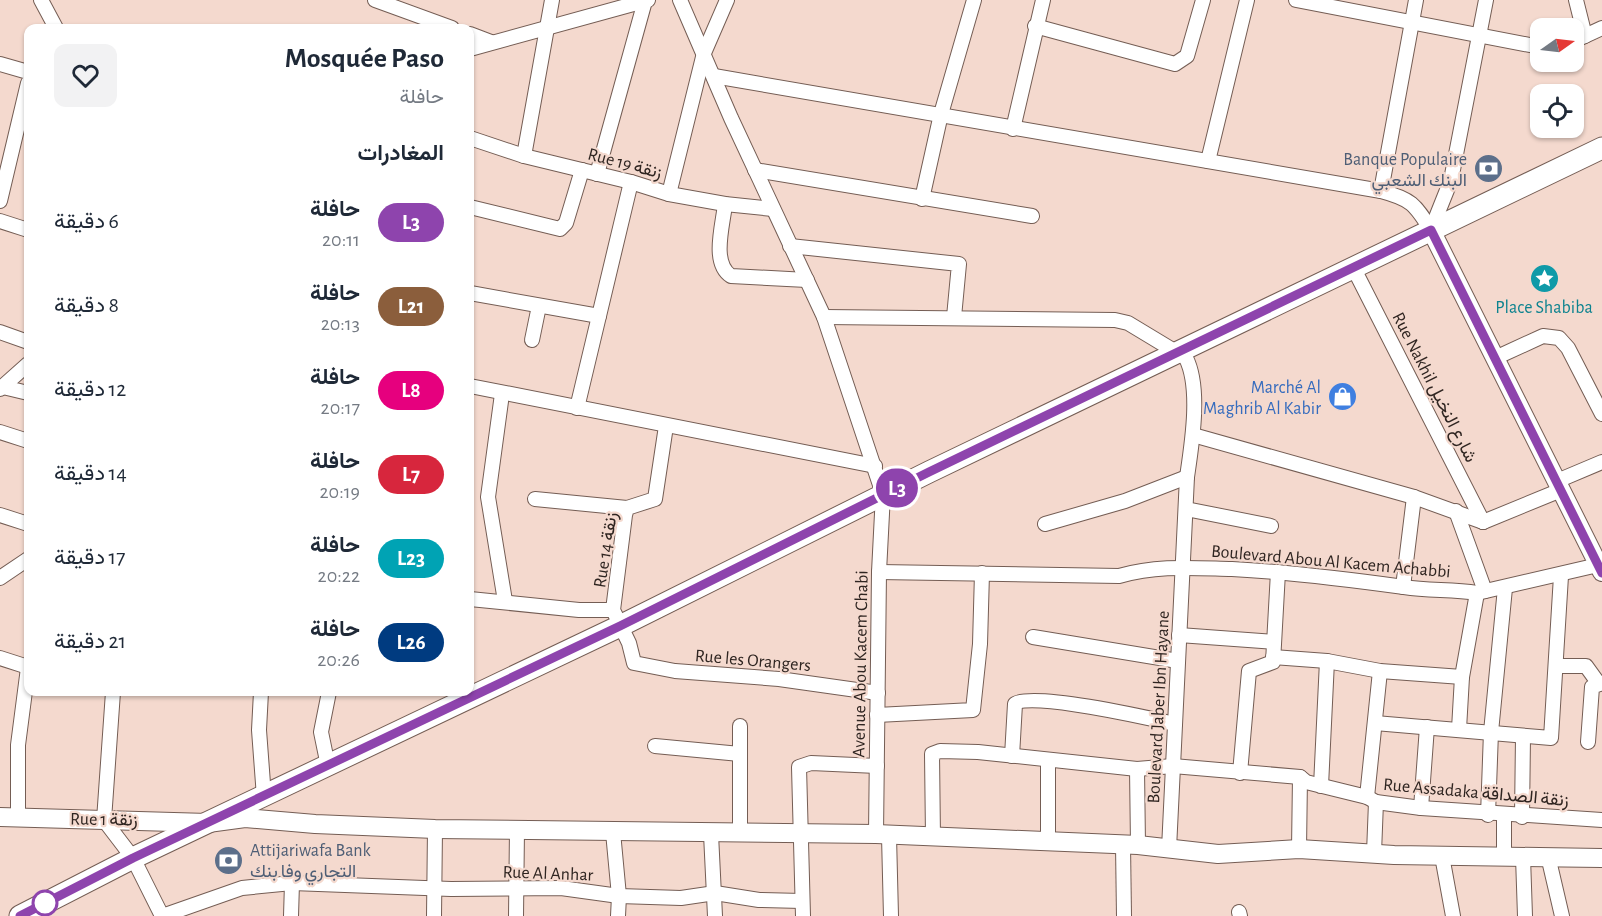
<!DOCTYPE html>
<html lang="ar">
<meta charset="utf-8">
<style>
body{margin:0;font-family:"Alegreya Sans",Vazirmatn,sans-serif;background:#f2f2f3;color:#1f2937;direction:rtl;height:100vh;display:flex;flex-direction:column;font-size:22px;white-space:nowrap}
*{box-sizing:border-box;margin:0}
p{font-size:20px;color:#747a83}
.icon{flex:none;width:33px;height:33px;fill:none;stroke:currentColor;stroke-width:2;stroke-linecap:round;stroke-linejoin:round}
.map{position:relative;flex:1;overflow:hidden;direction:ltr}
.sheet{position:absolute;left:24px;top:24px;width:450px;height:672px;display:flex;flex-direction:column;background:#fff;border-radius:12px;box-shadow:0 2px 4px #0004;direction:rtl}
.sheet>*{flex:none}
.badge{padding:0 12px;border-radius:20px;font-size:21px;line-height:39px}
.needle{width:39px;rotate:76deg}
.tools{position:absolute;left:1530px;top:18px;display:grid;gap:12px}
.tools a{display:grid;place-items:center;width:54px;height:54px;border-radius:12px;background:#fff;box-shadow:0 2px 4px #0004;font-size:30px}
.map>.badge{position:absolute;translate:-50% -50%;box-shadow:0 0 0 3px #fff}
h2{padding:0 30px;font-size:22px;line-height:54px}
.round{display:grid;place-items:center;flex:none;width:63px;height:63px;border-radius:12px;background:#f2f2f3}
.head{display:flex;align-items:center;justify-content:space-between;height:102px;padding:0 30px}
h1{font-size:28px;font-weight:700;line-height:45px}
ul{padding:0;list-style:none}
li{display:flex;align-items:center;gap:18px;height:84px;padding:0 30px}
li div{flex:1}
li b{display:block;font-size:22px}
li em{font-style:normal}
li .badge{min-width:66px;font-weight:700;text-align:center}
.map>svg:first-child{display:block}
</style>
<div class="map">
<svg width="1602" height="916" viewBox="0 0 1602 916">
<rect width="100%" height="100%" fill="#f4d9ce"/>
<g fill="none" stroke-linecap="round" stroke-linejoin="round">
<defs>
<g id="street">
<polyline points="41,0 56,28"/>
<polyline points="375,0 452,28"/>
<polyline points="680,0 731,118 824,317 883,494 879,572 876,834"/>
<polyline points="1296,0 1540,47"/>
<polyline points="1576,0 1585,36"/>
<polyline points="1035,26 1175,64 1187,56 1203,0"/>
<polyline points="470,34 491,42"/>
<polyline points="1574,41 1602,28"/>
<polyline points="470,49 648,0"/>
<polyline points="0,64 28,72"/>
<path d="M 714,76 L 1381,191 C 1411,199 1415,204 1431,230"/>
<polyline points="1013,129 1043,0"/>
<polyline points="470,138 524,156 631,182 669,194 725,204 773,209"/>
<polyline points="524,156 552,0"/>
<polyline points="1208,161 1247,0"/>
<polyline points="755,170 1032,216"/>
<polyline points="597,174 645,1"/>
<polyline points="1381,191 1416,0"/>
<polyline points="669,194 704,53 727,0"/>
<polyline points="922,199 941,114 974,0"/>
<polyline points="0,201 28,83"/>
<path d="M 725,204 C 723,225 711,263 731,276 L 807,280"/>
<polyline points="470,207 560,229 566,223 582,170"/>
<polyline points="0,221 28,230"/>
<polyline points="1431,230 1451,180 1486,0"/>
<polyline points="790,246 959,264 954,317"/>
<polyline points="1354,269 1483,522"/>
<polyline points="470,293 599,316"/>
<path d="M 824,317 L 1115,320 L 1128,323 L 1186,358 C 1201,388 1192,443 1187,477 L 1169,849"/>
<polyline points="0,332 28,342"/>
<polyline points="532,340 539,306"/>
<polyline points="1495,358 1543,336 1559,338 1568,348 1602,414"/>
<polyline points="470,386 875,466"/>
<polyline points="3,387 28,393"/>
<polyline points="0,389 28,364"/>
<polyline points="502,394 488,497 505,601"/>
<polyline points="577,408 631,182"/>
<polyline points="666,426 655,499 627,508 625,515 613,610 629,643 634,663 675,671 779,679 878,693"/>
<polyline points="0,432 28,441"/>
<polyline points="1193,435 1414,497 1483,522"/>
<polyline points="1557,481 1602,462"/>
<polyline points="535,499 627,508"/>
<polyline points="1186,509 1271,526"/>
<polyline points="1456,511 1485,591"/>
<polyline points="0,515 28,524"/>
<polyline points="1483,522 1561,490"/>
<polyline points="1045,524 1125,501 1187,477"/>
<path d="M 879,572 L 1119,576 C 1158,565 1191,568 1232,569 C 1290,572 1346,579 1404,587 C 1429,591 1452,589 1477,593 L 1598,565"/>
<polyline points="0,578 28,559"/>
<polyline points="1403,587 1414,497"/>
<polyline points="470,599 579,610 613,610"/>
<polyline points="1179,635 1274,642"/>
<polyline points="1033,637 1178,661"/>
<polyline points="1273,657 1327,661 1380,671 1462,677"/>
<polyline points="0,658 28,667"/>
<polyline points="1556,666 1586,666 1599,684"/>
<polyline points="113,692 104,820 133,858 162,916"/>
<polyline points="261,692 259,730 264,797"/>
<polyline points="877,715 973,710 980,644 982,573"/>
<polyline points="1375,723 1551,738 1561,576"/>
<polyline points="1459,729 1462,677 1477,593"/>
<polyline points="1588,742 1592,687 1602,683"/>
<polyline points="655,746 740,754"/>
<path d="M 1012,756 L 1015,704 C 1025,690 1153,719 1175,724"/>
<polyline points="1048,761 1048,842"/>
<polyline points="328,766 321,732 329,692"/>
<polyline points="1137,769 1138,845"/>
<polyline points="1240,773 1249,671 1273,662 1278,572"/>
<polyline points="1321,786 1327,661"/>
<polyline points="1367,797 1380,671"/>
<polyline points="1421,808 1427,727"/>
<polyline points="1488,815 1491,732 1505,588"/>
<polyline points="1504,815 1504,857"/>
<polyline points="1522,817 1523,737"/>
<polyline points="18,818 18,745 28,668"/>
<polyline points="613,832 619,896 618,916"/>
<polyline points="740,833 740,726"/>
<polyline points="711,834 715,916"/>
<polyline points="889,836 891,916"/>
<polyline points="933,837 932,754 940,751 978,752 1137,769 1173,766 1300,777 1306,782 1367,797 1376,802 1421,808 1602,820"/>
<polyline points="1123,845 1124,916"/>
<polyline points="1299,849 1300,777"/>
<polyline points="1374,853 1376,802"/>
<polyline points="1442,856 1453,916"/>
<polyline points="1548,856 1562,916"/>
<polyline points="1523,857 1525,916"/>
<polyline points="1239,912 1240,916"/>
<polyline points="162,916 242,888 292,883 451,889 561,888 619,896 681,898 715,893 759,900 802,901"/>
<polyline points="291,916 292,883"/>
<polyline points="434,916 435,829"/>
<polyline points="516,916 517,829"/>
<polyline points="803,916 799,767 811,763 877,766"/>
</g>
<g id="secondary">
<polyline points="1431,230 1602,572"/>
<polyline points="0,817 208,823 245,818 315,824 435,829 876,834 1138,845 1218,854 1299,849 1394,855 1602,858"/>
</g>
<polyline id="primary" points="20,916 133,858 620,626 929,472 1602,148"/>
</defs>
<use href="#street" stroke="#745d54" stroke-width="16"/>
<use href="#secondary" stroke="#745d54" stroke-width="20"/>
<use href="#primary" stroke="#745d54" stroke-width="23"/>
<use href="#street" stroke="#fff" stroke-width="14"/>
<use href="#secondary" stroke="#fff" stroke-width="18"/>
<use href="#primary" stroke="#fff" stroke-width="21"/>
</g>
<g fill="none" stroke-linecap="round" stroke-linejoin="round">
<defs>
<polyline id="line" points="20,916 133,858 620,626 929,472 1431,230 1602,573"/>
</defs>
<use href="#line" stroke="#fff" stroke-width="14"/>
<use href="#line" stroke="#8e44ad" stroke-width="9"/>
</g>
<defs>
<symbol id="bank-disc" viewBox="-11 -11 22 22"><circle r="9.5" fill="#5c6f8a" stroke="#f4d9ce"/><path d="M-6-4H6V4H-6ZM0-2.3a2.3 2.3 0 1 0 0 4.6a2.3 2.3 0 1 0 0-4.6Z" fill="#fff"/></symbol>
<symbol id="sight-disc" viewBox="-11 -11 22 22"><circle r="9.5" fill="#0f9aa8" stroke="#f4d9ce"/><path d="M0-6L1.8-2.2L6-1.7L2.9 1.2L3.7 5.4L0 3.3L-3.7 5.4L-2.9 1.2L-6-1.7L-1.8-2.2Z" fill="#fff"/></symbol>
<symbol id="shop-disc" viewBox="-11 -11 22 22"><circle r="9.5" fill="#3f7fe0" stroke="#f4d9ce"/><path d="M-5-2.5h2.3a2.7 3.5 0 0 1 5.4 0H5L5.5 6h-11ZM-1.5-2.5h3a1.5 2.3 0 0 0-3 0Z" fill="#fff"/></symbol>
</defs>
<g fill-rule="evenodd">
<use href="#bank-disc" x="1472" y="152" width="33" height="33"/>
<use href="#sight-disc" x="1528" y="262" width="33" height="33"/>
<use href="#shop-disc" x="1326" y="380" width="33" height="33"/>
<use href="#bank-disc" x="212" y="844" width="33" height="33"/>
</g>
<circle fill="#fff" stroke="#8e44ad" stroke-width="3" cx="45" cy="903" r="12"/>
<g text-anchor="middle" stroke-width="4.5" stroke-linejoin="round" paint-order="stroke">
<g font-size="18" fill="#4e5e75" stroke="#f4d9ce" text-anchor="end">
<text x="1467" y="165">Banque Populaire<tspan x="1467" dy="21">البنك الشعبي</tspan></text>
<text x="250" y="856" text-anchor="start">Attijariwafa Bank<tspan x="250" dy="21">التجاري وفا بنك</tspan></text>
</g>
<g font-size="18" fill="#2f2521" stroke="#f4d9ce">
<text transform="translate(625 163) rotate(15)" y="6">Rue 19 زنقة</text>
<text transform="translate(1435 387) rotate(63)" y="6">Rue Nakhil شارع النخيل</text>
<text transform="translate(605 550) rotate(-81)" y="6">Rue 14 زنقة</text>
<text transform="translate(1331 561) rotate(5)" y="6">Boulevard Abou Al Kacem Achabbi</text>
<text transform="translate(753 660) rotate(5)" y="6">Rue les Orangers</text>
<text transform="translate(860 664) rotate(-89)" y="6">Avenue Abou Kacem Chabi</text>
<text transform="translate(1158 707) rotate(-87)" y="6">Boulevard Jaber Ibn Hayane</text>
<text transform="translate(1476 792) rotate(5)" y="6">Rue Assadaka زنقة الصداقة</text>
<text transform="translate(104 819) rotate(1)" y="6">Rue 1 زنقة</text>
<text transform="translate(548 873) rotate(2)" y="6">Rue Al Anhar</text>
</g>
<g font-size="18" fill="#0d838f" stroke="#f4d9ce">
<text x="1544" y="313">Place Shabiba</text>
</g>
<g font-size="18" fill="#366cbe" stroke="#f4d9ce" text-anchor="end">
<text x="1321" y="393">Marché Al<tspan x="1321" dy="21">Maghrib Al Kabir</tspan></text>
</g>
</g>
</svg>
<div class="tools">
<a><svg class="needle" viewBox="-14 -14 28 28"><path d="M0-13l5 13h-10z" fill="#e53935"/><path d="M0 13l5-13h-10z" fill="#747a83"/></svg></a>
<a><svg class="icon" aria-label="locate" viewBox="0 0 24 24"><circle cx="12" cy="12" r="6"/><path d="M12 2v4M12 18v4M2 12h4M18 12h4"/></svg></a>
</div>
<b class="badge" style="left:897px;top:488px;background:#8e44ad;color:#fff">L3</b>
<section class="sheet">
<div class="head"><div><h1>Mosquée Paso</h1><p>حافلة</p></div><a class="round"><svg class="icon" aria-label="heart" viewBox="0 0 24 24"><path d="M12 20l-8-8c-3-5 5-10 8-4 3-6 11-1 8 4z"/></svg></a></div>
<h2>المغادرات</h2>
<ul>
<li><span class="badge" style="background:#8e44ad;color:#fff">L3</span><div><b>حافلة</b><p>20:11</p></div><em>6 دقيقة</em></li>
<li><span class="badge" style="background:#8b5e3c;color:#fff">L21</span><div><b>حافلة</b><p>20:13</p></div><em>8 دقيقة</em></li>
<li><span class="badge" style="background:#e6007e;color:#fff">L8</span><div><b>حافلة</b><p>20:17</p></div><em>12 دقيقة</em></li>
<li><span class="badge" style="background:#d7263d;color:#fff">L7</span><div><b>حافلة</b><p>20:19</p></div><em>14 دقيقة</em></li>
<li><span class="badge" style="background:#00a3b4;color:#fff">L23</span><div><b>حافلة</b><p>20:22</p></div><em>17 دقيقة</em></li>
<li><span class="badge" style="background:#003b80;color:#fff">L26</span><div><b>حافلة</b><p>20:26</p></div><em>21 دقيقة</em></li>
</ul>
</section>
</div>
